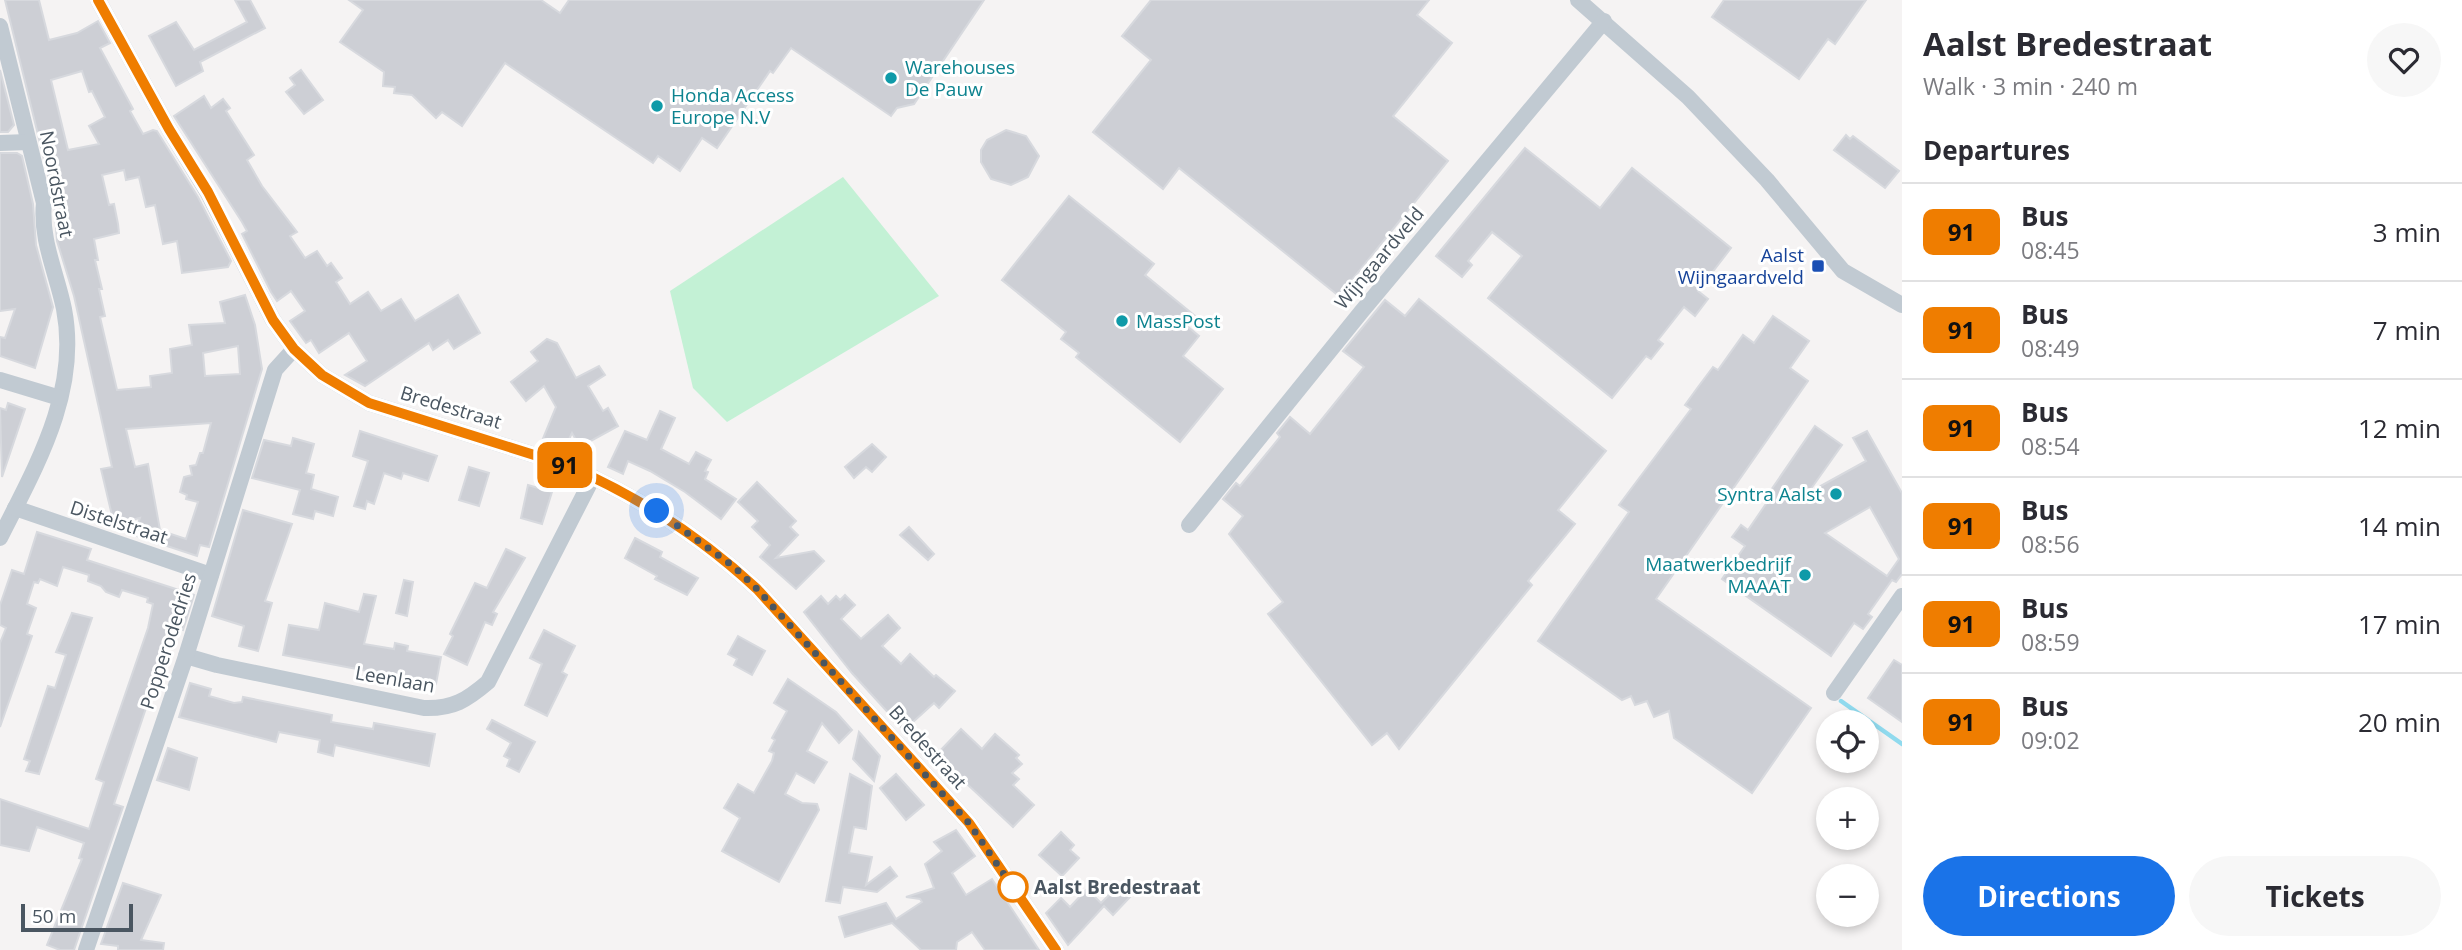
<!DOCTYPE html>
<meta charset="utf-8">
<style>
body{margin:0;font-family:"Open Sans",sans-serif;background:#f7f7f7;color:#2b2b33;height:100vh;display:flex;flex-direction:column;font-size:26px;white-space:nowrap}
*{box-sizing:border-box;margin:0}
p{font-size:23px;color:#7c7c81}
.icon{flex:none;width:38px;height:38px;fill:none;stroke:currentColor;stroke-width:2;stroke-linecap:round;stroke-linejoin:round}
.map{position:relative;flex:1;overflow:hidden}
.panel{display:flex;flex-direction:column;background:#fff;width:560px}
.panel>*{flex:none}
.badge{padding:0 14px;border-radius:10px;font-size:24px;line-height:46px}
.fabs{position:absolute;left:1816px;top:710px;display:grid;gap:14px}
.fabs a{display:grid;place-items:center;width:63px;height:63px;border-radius:50%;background:#fff;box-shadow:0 4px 10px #0003;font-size:35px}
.scale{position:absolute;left:21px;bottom:18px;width:112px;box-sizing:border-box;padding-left:7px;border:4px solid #4a5661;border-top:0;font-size:19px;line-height:24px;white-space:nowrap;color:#4a5661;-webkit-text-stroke:5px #fff;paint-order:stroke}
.you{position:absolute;width:35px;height:35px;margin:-18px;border:5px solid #fff;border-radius:50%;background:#1a73e8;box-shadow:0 0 0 10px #1a73e833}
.map>.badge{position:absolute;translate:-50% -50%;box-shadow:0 0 0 4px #fff}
h2{padding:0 21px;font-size:26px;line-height:63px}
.round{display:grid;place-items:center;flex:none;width:74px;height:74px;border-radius:37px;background:#f7f7f7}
.overview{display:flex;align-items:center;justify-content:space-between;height:119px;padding:0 21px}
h1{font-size:33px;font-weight:700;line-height:52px}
.button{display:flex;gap:14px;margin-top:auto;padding:14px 21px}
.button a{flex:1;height:80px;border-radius:42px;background:#1a73e8;color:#fff;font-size:28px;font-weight:700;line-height:80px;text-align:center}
.button a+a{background:#f7f7f7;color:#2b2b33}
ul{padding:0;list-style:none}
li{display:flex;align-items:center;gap:21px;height:98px;padding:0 21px;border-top:2px solid #e1e1e2}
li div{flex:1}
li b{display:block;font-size:26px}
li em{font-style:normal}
li .badge{min-width:77px;font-weight:700;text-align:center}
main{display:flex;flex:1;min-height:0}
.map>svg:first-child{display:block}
</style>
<main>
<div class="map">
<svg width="1902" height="950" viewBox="0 0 1902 950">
<rect width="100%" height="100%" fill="#f5f3f3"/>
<polygon fill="#c3f1d5" points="843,177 939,296 727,422 693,388 670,291"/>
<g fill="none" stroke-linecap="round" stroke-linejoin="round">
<polyline stroke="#90daee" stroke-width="4.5" points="1841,701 1902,744"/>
</g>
<g fill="#cdcfd5" stroke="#d7d9de" stroke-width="2" fill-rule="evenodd">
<path d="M 5,0 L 39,0 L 49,40 L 77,33 L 98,21 L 110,43 L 100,48 L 133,109 L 130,111 L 143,134 L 153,130 L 157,131 L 198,197 L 231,261 L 228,267 L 182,273 L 177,241 L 163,244 L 155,205 L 146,207 L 139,177 L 126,180 L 124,170 L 102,175 L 109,205 L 114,204 L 118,224 L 119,233 L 94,239 L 98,260 L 95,260 L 102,289 L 99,289 L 105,316 L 100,317 L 117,390 L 151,387 L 150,376 L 172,373 L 170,349 L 192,345 L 189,325 L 225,323 L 220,302 L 245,295 L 255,325 L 262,369 L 209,547 L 200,545 L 197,556 L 134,535 L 140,518 L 114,524 L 101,469 L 112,467 L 74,296 L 57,241 L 54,200 ZM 82,71 L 89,92 L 92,91 L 105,117 L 89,126 L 99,144 L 68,150 L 51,80 ZM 238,346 L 240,374 L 205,376 L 203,353 ZM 211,423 L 203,453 L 200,453 L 196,465 L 190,466 L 192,475 L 184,477 L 180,492 L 187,495 L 186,499 L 198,502 L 186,539 L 168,533 L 166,542 L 164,532 L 160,530 L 148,464 L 135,467 L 126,429 Z"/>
<polygon points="235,0 250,0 265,28 200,62 203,71 176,86 149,36 176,22 194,50 247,22"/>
<polygon points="349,0 541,0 560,13 569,0 984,0 914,104 897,108 891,116 791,48 773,73 770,71 717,148 702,138 680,171 658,156 653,163 505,63 462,126 442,112 436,118 412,95 394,93 395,87 383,86 384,72 340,42 363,10"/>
<polygon points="1151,0 1429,0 1417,15 1452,43 1393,116 1448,161 1339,296 1179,168 1163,189 1093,132 1151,60 1122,36"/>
<polygon points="1724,0 1866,0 1835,44 1828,39 1799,79 1712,17"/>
<polygon points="0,70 14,125 8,132 0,132"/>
<polygon points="301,70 323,100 304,114 286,92 295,85 290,78"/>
<polygon points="204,96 211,108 223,99 230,108 226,111 254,155 247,160 262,186 297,232 290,236 305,258 317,251 327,266 331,263 342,278 336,282 350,304 368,292 381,311 401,299 415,321 458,295 480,333 454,349 448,340 433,350 429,343 365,386 345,375 367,361 349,333 319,353 311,340 306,343 290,321 305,311 291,291 277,301 271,292 242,234 247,231 242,222 174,116"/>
<polygon points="1006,130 1026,136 1039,156 1028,177 1011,185 991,179 981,162 981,150 987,140"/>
<polygon points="1846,135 1850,139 1853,136 1899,171 1885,188 1834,150"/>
<polygon points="1525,148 1600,208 1632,168 1731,248 1698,291 1708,299 1695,316 1684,307 1658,340 1663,344 1651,359 1646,356 1612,398 1488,298 1522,256 1492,232 1468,261 1472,265 1462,277 1436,256"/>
<polygon points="0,153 17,153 22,156 33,204 36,245 53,307 35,368 0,356 0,337 5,338 15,309 0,311"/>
<polygon points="1069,196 1154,264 1145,275 1195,316 1187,326 1199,336 1183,356 1223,389 1180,442 1076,357 1079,353 1061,339 1066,332 1002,280"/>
<polygon points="1419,299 1606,451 1558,510 1575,524 1528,581 1532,585 1399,749 1387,733 1372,745 1268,614 1283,602 1229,534 1243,516 1223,499 1236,483 1240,486 1280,437 1277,433 1290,417 1310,434 1364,367 1343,351 1385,300 1405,316"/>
<polygon points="1773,316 1809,341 1790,368 1808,381 1656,599 1811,708 1752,793 1674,738 1669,711 1654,717 1647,701 1635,705 1631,696 1622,700 1538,641 1629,512 1619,505 1691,409 1685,405 1698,387 1713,367 1718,370 1743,335 1754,343"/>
<polygon points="547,339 557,343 576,378 599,366 605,375 588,386 603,411 608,408 618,426 580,447 572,433 564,450 542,441 556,407 544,386 526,401 511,382 538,361 531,352"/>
<polygon points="8,403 25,409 2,477 0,408 6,410"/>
<polygon points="660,411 675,418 661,449 689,464 696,452 711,460 705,471 708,472 705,479 736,499 721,519 685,492 650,471 628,461 623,474 608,467 625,431 647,440"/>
<path d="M 1815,426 L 1842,445 L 1808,493 L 1866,461 L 1853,438 L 1867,431 L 1902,493 L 1902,574 L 1896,582 L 1892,580 L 1868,614 L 1872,617 L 1863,629 L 1854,623 L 1831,656 L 1722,579 L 1745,546 L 1732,537 L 1741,525 L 1748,530 L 1772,495 L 1769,493 ZM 1870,507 L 1899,559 L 1887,576 L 1825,533 Z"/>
<polygon points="360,431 437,456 428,481 403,473 401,479 384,473 374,504 367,501 365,509 354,506 368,461 353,456"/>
<polygon points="293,438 314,444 306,473 314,475 311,489 338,497 333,516 315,511 313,519 293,514 300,490 252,478 264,440 291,446"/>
<polygon points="872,444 886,457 872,472 866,467 854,478 845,467"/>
<polygon points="469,467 489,473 479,506 459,500"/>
<polygon points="757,482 796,521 790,527 798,535 776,558 814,551 824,561 796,589 760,557 770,545 752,527 758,521 738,502"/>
<polygon points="528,485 552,492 542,524 521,518"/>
<polygon points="243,510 292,524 265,601 272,603 258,651 239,646 244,626 212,616"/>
<polygon points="909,527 934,554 928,560 900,535"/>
<polygon points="37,532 91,549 87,560 194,595 183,630 173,627 114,804 123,807 74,950 60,950 47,945 82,859 79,858 84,843 37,827 29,851 0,845 0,799 89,829 104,782 96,779 148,628 153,604 147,602 148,598 122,590 119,597 106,592 101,586 88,581 89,575 63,567 57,586 40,579 38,583 34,582 27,604 36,608 27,634 32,636 0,727 0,643 6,628 0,625 0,605 12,570 24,574"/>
<polygon points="635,538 662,552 660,557 698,578 687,595 655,579 657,576 625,558"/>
<polygon points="506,549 525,558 493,612 497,614 492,625 485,622 467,665 444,654 453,636 450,634 475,583 487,588"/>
<polygon points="404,580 413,582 407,616 396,613"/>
<polygon points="364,594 376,596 364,644 394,649 395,643 408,646 407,651 441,657 436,684 283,655 289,625 319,630 325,603 359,612"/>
<polygon points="845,595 855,605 841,619 861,639 888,615 900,628 882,646 901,664 910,654 934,677 936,675 955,691 939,708 934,703 904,730 852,673 804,612 821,596 828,604 836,596 840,600"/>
<polygon points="72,613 92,618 39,774 26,771 30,761 24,759 48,686 55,688 66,655 56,652"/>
<polygon points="544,630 575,646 562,672 567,675 547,716 525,705 542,664 530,658"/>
<polygon points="738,636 765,651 752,675 734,665 737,659 728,654"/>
<polygon points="1894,660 1902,665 1902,722 1868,698"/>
<polygon points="788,679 836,712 852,730 839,743 822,723 807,751 827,762 814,783 796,773 785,794 802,803 817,804 819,810 779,882 722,851 740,818 724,808 738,784 754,793 772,761 774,753 769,751 775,740 772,738 787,711 774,703"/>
<polygon points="190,683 211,689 209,696 234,703 242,702 243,697 332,715 331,722 373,729 374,723 435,734 429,766 335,745 333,756 318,752 320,740 279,732 276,742 179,717"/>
<polygon points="492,720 535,742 519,772 507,766 510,759 504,756 511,743 487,729"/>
<polygon points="961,729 982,749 995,734 1019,755 1016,758 1022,764 1012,773 1019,779 1013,785 1034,805 1013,827 936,755"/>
<polygon points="859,732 880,756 874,781 853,759"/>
<polygon points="168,748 197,758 189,790 157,780"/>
<polygon points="850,774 872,786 866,829 854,827 849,853 872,857 866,885 890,867 897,876 877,892 843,887 840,903 826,901"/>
<polygon points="896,774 924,805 906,820 880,788"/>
<polygon points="956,830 975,856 952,873 966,895 992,879 1039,950 985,950 972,932 957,942 956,950 921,950 892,923 845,937 839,917 886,903 896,919 922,902 920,899 906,897 934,888 925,864 942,851 934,842"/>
<polygon points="1061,832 1074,845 1070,850 1079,858 1062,876 1039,855"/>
<polygon points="123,883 161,895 141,940 164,943 163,950 118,950 118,946 101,944"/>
<polygon points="1118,886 1130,897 1113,915 1104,906 1068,945 1046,913 1061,898 1070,907 1087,889 1101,903"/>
</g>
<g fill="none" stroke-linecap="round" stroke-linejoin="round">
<g stroke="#c1cad2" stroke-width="16">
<path d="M 98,0 L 169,129 L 208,193 L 273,320 L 294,349 L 322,375 L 369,403 L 566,465 C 638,496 700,536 757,589 L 969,823 L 1056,950"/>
<polyline points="1578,0 1688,97 1767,180 1843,271 1902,305"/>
<path d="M 0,26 L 44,203 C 40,239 57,274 64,309 C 80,392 36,466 0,538"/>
<polyline points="0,143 28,142"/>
<polyline points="0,380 60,398"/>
<polyline points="15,508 211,575"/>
<polyline points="1189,525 1362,311 1604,21"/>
<path d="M 186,656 L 217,665 L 424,708 C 453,709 467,700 488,682 L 593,477"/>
<polyline points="1834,693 1902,596"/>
<polyline points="86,950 186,656 275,370 294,349"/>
</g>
</g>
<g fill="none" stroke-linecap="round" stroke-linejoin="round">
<defs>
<path id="line" d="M 98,0 L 169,129 L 208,192 L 273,320 L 294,349 L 322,375 L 369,403 L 566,465 C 638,496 700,536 757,589 L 969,823 L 1056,950"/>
</defs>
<use href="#line" stroke="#fff" stroke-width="16"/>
<use href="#line" stroke="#ef7d00" stroke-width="10"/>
<polyline stroke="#4a5661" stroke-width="7" stroke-dasharray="0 12.6" points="657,511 733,566 757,589 969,823 1016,892 1013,887"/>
</g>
<g fill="#0f9aa8" stroke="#fff" stroke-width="2.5">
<circle cx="891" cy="78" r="7"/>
<circle cx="657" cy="106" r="7"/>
<circle cx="1122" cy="321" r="7"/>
<circle cx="1836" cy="494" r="7"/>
<circle cx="1805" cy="575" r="7"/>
</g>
<rect fill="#1a4fb4" stroke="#fff" stroke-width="2.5" x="1811" y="259" width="14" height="14" rx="3.5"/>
<circle fill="#fff" stroke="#ef7d00" stroke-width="3.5" cx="1013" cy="887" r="14"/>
<g text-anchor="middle" stroke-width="6" stroke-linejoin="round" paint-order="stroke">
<g font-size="19" fill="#0d838f" stroke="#fff" text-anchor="start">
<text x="905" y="74">Warehouses<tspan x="905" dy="22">De Pauw</tspan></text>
<text x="671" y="102">Honda Access<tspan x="671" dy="22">Europe N.V</tspan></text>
<text x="1136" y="328">MassPost</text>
<text x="1822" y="501" text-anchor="end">Syntra Aalst</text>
<text x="1791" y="571" text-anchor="end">Maatwerkbedrijf<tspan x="1791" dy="22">MAAAT</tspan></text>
</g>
<g font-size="19" fill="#4a5661" stroke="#fff">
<text transform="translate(57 184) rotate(79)" y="7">Noordstraat</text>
<text transform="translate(1379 258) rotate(-50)" y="7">Wijngaardveld</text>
<text transform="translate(451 407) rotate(17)" y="7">Bredestraat</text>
<text transform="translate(119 522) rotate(18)" y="7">Distelstraat</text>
<text transform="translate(168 641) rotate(-72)" y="7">Popperodedries</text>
<text transform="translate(395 679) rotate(10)" y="7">Leenlaan</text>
<text transform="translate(928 747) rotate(48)" y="7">Bredestraat</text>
</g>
<g font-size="19" fill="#164399" stroke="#fff" text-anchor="end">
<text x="1804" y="262">Aalst<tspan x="1804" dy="22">Wijngaardveld</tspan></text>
</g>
<g font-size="19" font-weight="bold" fill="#4a5661" stroke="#fff" text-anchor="start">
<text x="1034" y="894">Aalst Bredestraat</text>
</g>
</g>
</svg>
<div class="fabs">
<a><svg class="icon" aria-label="locate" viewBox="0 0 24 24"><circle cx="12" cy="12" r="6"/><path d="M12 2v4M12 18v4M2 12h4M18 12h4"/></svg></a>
<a>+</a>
<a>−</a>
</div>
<div class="scale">50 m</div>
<div class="you" style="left:657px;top:511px"></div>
<b class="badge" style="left:565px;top:465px;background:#ef7d00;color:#111">91</b>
</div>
<section class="panel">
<div class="overview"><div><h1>Aalst Bredestraat</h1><p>Walk · 3 min · 240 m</p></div><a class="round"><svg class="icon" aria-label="heart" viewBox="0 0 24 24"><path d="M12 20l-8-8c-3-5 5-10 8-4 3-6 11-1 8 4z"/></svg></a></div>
<h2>Departures</h2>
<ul>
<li><span class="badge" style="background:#ef7d00;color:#111">91</span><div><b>Bus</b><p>08:45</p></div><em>3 min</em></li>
<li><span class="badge" style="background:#ef7d00;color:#111">91</span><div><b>Bus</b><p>08:49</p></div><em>7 min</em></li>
<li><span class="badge" style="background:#ef7d00;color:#111">91</span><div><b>Bus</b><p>08:54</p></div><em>12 min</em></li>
<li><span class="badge" style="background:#ef7d00;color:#111">91</span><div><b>Bus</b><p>08:56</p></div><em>14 min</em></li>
<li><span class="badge" style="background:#ef7d00;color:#111">91</span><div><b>Bus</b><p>08:59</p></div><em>17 min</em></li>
<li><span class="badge" style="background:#ef7d00;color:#111">91</span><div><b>Bus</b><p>09:02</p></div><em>20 min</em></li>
</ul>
<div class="button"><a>Directions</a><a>Tickets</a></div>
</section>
</main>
